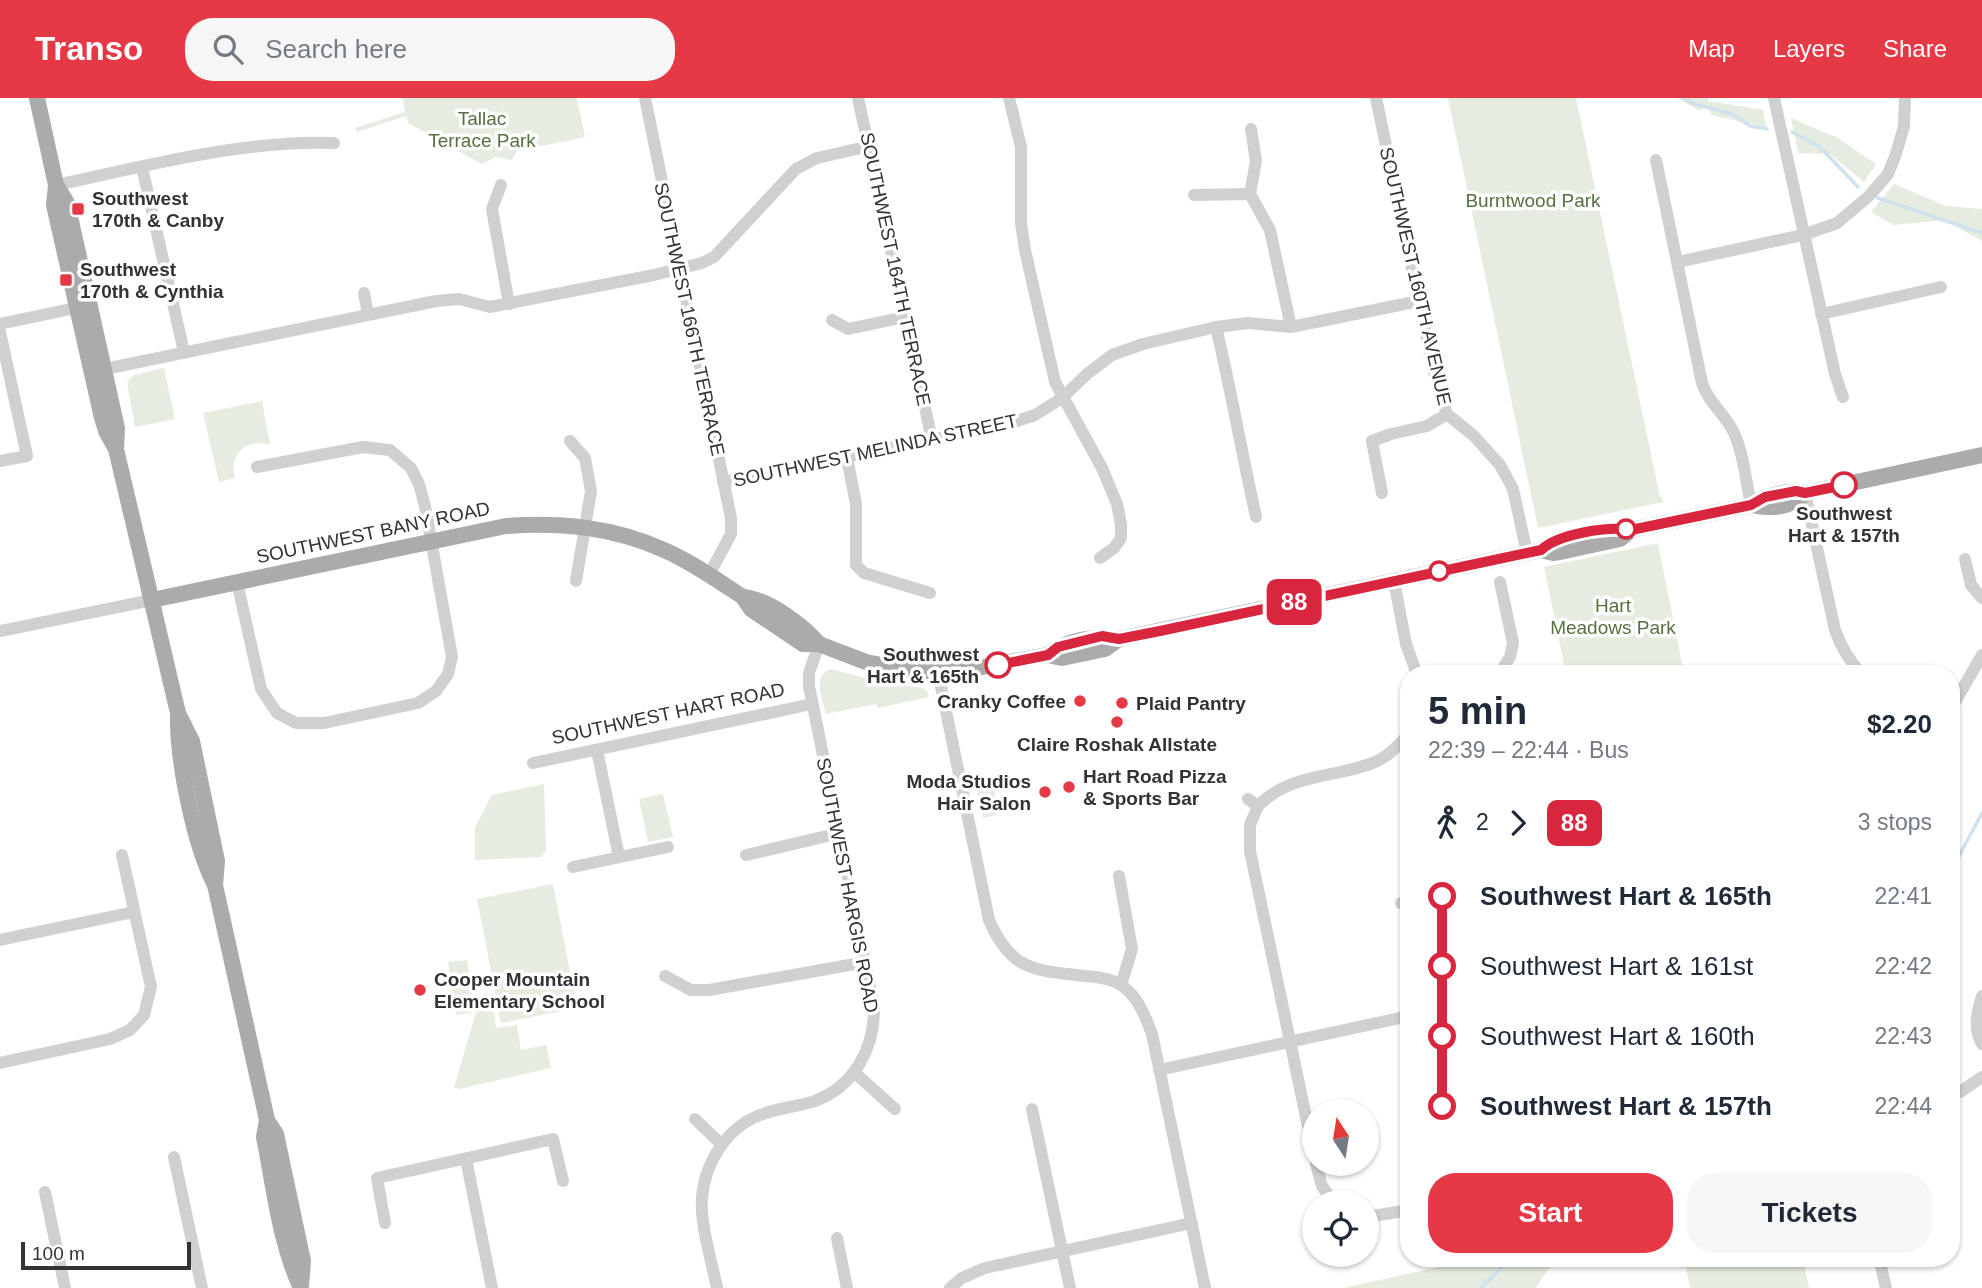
<!DOCTYPE html>
<meta charset="utf-8">
<style>
body{margin:0;font-family:Helvetica,sans-serif;background:#f6f6f7;color:#1f2937;height:100vh;display:flex;flex-direction:column;font-size:26px;white-space:nowrap}
*{box-sizing:border-box;margin:0}
p{font-size:23px;color:#747a83}
.icon{flex:none;width:38px;height:38px;fill:none;stroke:currentColor;stroke-width:2;stroke-linecap:round;stroke-linejoin:round}
.map{position:relative;flex:1;overflow:hidden}
.panel{position:absolute;left:1400px;top:567px;width:560px;height:602px;display:flex;flex-direction:column;background:#fff;border-radius:28px;box-shadow:0 2px 5px #0004}
.panel>*{flex:none}
.badge{padding:0 14px;border-radius:10px;font-size:24px;line-height:46px}
.needle{width:46px;rotate:348deg}
.fabs{position:absolute;left:1302px;top:1001px;display:grid;gap:14px}
.fabs a{display:grid;place-items:center;width:77px;height:77px;border-radius:50%;background:#fff;box-shadow:0 2px 5px #0004;font-size:35px}
.scale{position:absolute;left:21px;bottom:18px;width:170px;box-sizing:border-box;padding-left:7px;border:4px solid #333;border-top:0;font-size:19px;line-height:24px;white-space:nowrap;color:#333;-webkit-text-stroke:5px #fff;paint-order:stroke}
.map>.badge{position:absolute;translate:-50% -50%;box-shadow:0 0 0 4px #fff}
.legs{display:flex;align-items:center;gap:10px;height:77px;padding:0 28px;font-size:23px}
.legs p{margin-inline-start:auto}
.headline{display:flex;align-items:center;justify-content:space-between;height:119px;padding:0 28px}
h1{font-size:38px;font-weight:600;line-height:52px}
.primary-button{display:flex;gap:14px;margin-top:auto;padding:14px 28px}
.primary-button a{flex:1;height:80px;border-radius:28px;background:#e63946;color:#fff;font-size:28px;font-weight:600;line-height:80px;text-align:center}
.primary-button a+a{background:#f6f6f7;color:#1f2937}
ul{padding:0 28px;list-style:none}
li{display:flex;align-items:center;gap:24px;height:70px;font-size:26px}
li i{display:grid;place-items:center;width:10px;height:100%;margin:0 9px;background:currentColor}
li i::after{content:'';width:18px;height:18px;margin:-9px;border:5px solid;border-radius:50%;background:#fff}
li p{margin-inline-start:auto}
li:first-child i{background:linear-gradient(#0000 50%,currentColor 0)}
li:last-child i{background:linear-gradient(currentColor 50%,#0000 0)}
header{display:flex;align-items:center;gap:42px;box-sizing:border-box;height:98px;padding:0 35px;background:#e63946;color:#fff}
header strong{font-size:33px}
nav{display:flex;gap:38px;margin-inline-start:auto;font-size:24px}
.search{width:490px;height:63px;background:#f6f6f7;display:flex;align-items:center;gap:18px;box-sizing:border-box;padding:0 24px;border-radius:28px;color:#747a83;font-size:26px}
.map>svg:first-child{display:block}
</style>
<header>
<strong>Transo</strong>
<div class="search"><svg class="icon" aria-label="search" viewBox="0 0 24 24"><circle cx="10" cy="10" r="6"/><path d="M15 15l6 6"/></svg>Search here</div>
<nav><a>Map</a><a>Layers</a><a>Share</a></nav>
</header>
<div class="map">
<svg width="1982" height="1190" viewBox="0 0 1982 1190">
<rect width="100%" height="100%" fill="#fff"/>
<g fill="#e6ecdf">
<polygon points="403,0 577,0 585,39 517,53 512,62 496,59 482,66 408,25 406,18 357,34 355,30 405,14"/>
<polygon points="1448,0 1576,0 1660,399 1662,399 1663,404 1538,430"/>
<polygon points="1677,0 1708,0 1709,3 1763,12 1766,29 1711,17 1710,12 1703,9 1700,13"/>
<polygon points="1791,20 1838,40 1876,66 1864,84 1830,56 1798,55"/>
<polygon points="1894,86 1946,108 1982,111 1982,143 1944,122 1893,127 1871,114"/>
<polygon points="164,270 175,321 135,329 127,285 133,277"/>
<path d="M 262,303 L 270,347 C 247,340 228,356 235,380 L 219,384 L 203,315 Z"/>
<polygon points="1658,445 1684,576 1566,576 1544,469"/>
<path d="M 831,571 L 876,583 L 923,590 L 927,592 L 929,599 L 878,610 L 876,606 L 826,616 C 823,600 811,578 831,571 Z"/>
<polygon points="544,686 546,753 541,759 475,762 475,729 492,697"/>
<polygon points="993,689 999,716 983,720 977,693"/>
<polygon points="663,696 673,739 648,744 639,701"/>
<polygon points="553,786 577,910 501,925 477,801"/>
<polygon points="467,862 475,914 456,917 448,864"/>
<polygon points="477,911 494,914 496,930 517,927 521,952 546,947 551,970 459,991 454,989"/>
<path d="M 1479,1160 L 1565,1160 C 1550,1167 1544,1176 1536,1190 L 1344,1190 Z"/>
<polygon points="1684,1160 1803,1160 1809,1190 1690,1190"/>
</g>
<g fill="none" stroke-linecap="round" stroke-linejoin="round">
<g stroke="#cfe2ee" stroke-width="3.5">
<polyline points="1683,0 1692,5 1734,17 1750,28 1767,31"/>
<polyline points="1792,34 1819,48 1858,89"/>
<polyline points="1878,100 1982,135"/>
<polyline points="1951,773 1982,715"/>
<polyline points="1481,1190 1511,1160"/>
</g>
<g stroke="#d0d0d0" stroke-width="12">
<polyline points="645,0 731,420 731,436 709,477"/>
<polyline points="858,0 932,342"/>
<polyline points="1009,0 1021,49 1021,125 1025,152 1055,284 1102,370 1117,406 1121,426 1121,440 1114,450 1100,460"/>
<polyline points="1376,0 1434,275 1447,316 1474,338 1500,367 1513,391 1527,455"/>
<polyline points="1774,0 1835,276 1843,299"/>
<path d="M 1656,62 L 1702,285 C 1708,304 1723,314 1732,331 C 1743,351 1746,384 1751,407"/>
<polyline points="142,69 184,254"/>
<path d="M 56,87 C 147,68 240,42 334,45"/>
<polyline points="501,87 492,111 509,206"/>
<polyline points="1250,96 1270,132 1291,229"/>
<polyline points="1250,96 1256,63 1251,31"/>
<polyline points="1194,97 1250,96"/>
<polyline points="1678,164 1803,137 1837,125 1869,98 1888,76 1896,56 1904,28 1905,0"/>
<polyline points="364,195 368,216"/>
<polyline points="1821,216 1941,189"/>
<polyline points="832,222 848,231 905,219"/>
<polyline points="0,226 85,208"/>
<path d="M 1216,229 C 1231,292 1242,356 1256,419"/>
<polyline points="0,234 27,358 0,363"/>
<polyline points="95,273 436,203 459,201 490,209 654,177 702,165 714,159 796,71 817,60 870,48"/>
<polyline points="570,343 585,360 591,393 576,483"/>
<polyline points="847,360 856,406 856,467 864,475 930,495"/>
<polyline points="723,384 1008,326 1035,317 1062,300 1087,276 1112,257 1143,246 1216,229 1248,225 1291,229 1419,203"/>
<polyline points="1382,395 1372,343 1391,336 1427,328 1447,316"/>
<path d="M 1805,395 L 1835,532 C 1841,549 1849,563 1862,576"/>
<polyline points="1965,461 1971,487 1982,500"/>
<polyline points="1394,483 1406,546 1417,576"/>
<polyline points="237,484 261,591 277,615 296,625 324,625 418,605 436,593 448,576 452,559 425,408 419,386 411,370 390,352 363,349 257,369"/>
<polyline points="0,533 152,502"/>
<path d="M 938,574 L 989,822 C 1011,873 1034,872 1084,878 C 1096,879 1110,880 1121,887 C 1138,898 1145,918 1152,936 L 1205,1190"/>
<polyline points="1484,576 1500,575 1510,559 1513,545 1500,484"/>
<polyline points="1951,611 1982,557"/>
<polyline points="597,652 619,759"/>
<polyline points="533,665 812,606"/>
<path d="M 1248,701 L 1258,708 C 1289,676 1331,680 1370,666 C 1386,661 1398,648 1409,636"/>
<polyline points="1258,708 1250,727 1250,753 1314,1057"/>
<polyline points="746,757 840,735"/>
<polyline points="573,769 668,749"/>
<polyline points="1119,778 1132,851 1121,887"/>
<polyline points="1401,805 1409,803"/>
<polyline points="0,842 134,814"/>
<polyline points="665,878 691,892 709,892 866,864"/>
<path d="M 1982,898 C 1977,914 1973,930 1982,946"/>
<polyline points="0,965 110,941 130,932 144,917 151,889 122,757"/>
<polyline points="1159,972 1400,920 1409,916"/>
<polyline points="854,974 895,1011"/>
<polyline points="1951,996 1960,994 1982,979"/>
<polyline points="1032,1011 1070,1190"/>
<polyline points="695,1021 721,1046"/>
<polyline points="174,1059 202,1190"/>
<polyline points="466,1061 492,1190"/>
<polyline points="1316,1066 1322,1088 1333,1104"/>
<polyline points="45,1094 65,1190"/>
<polyline points="1367,1119 1409,1112"/>
<polyline points="385,1125 377,1080 553,1041 563,1083"/>
<polyline points="837,1140 847,1190"/>
<polyline points="1879,1160 1886,1190"/>
<path d="M 717,1190 C 712,1164 700,1127 702,1100 C 705,1065 726,1030 760,1017 C 777,1010 795,1009 812,1004 C 854,990 875,950 874,908 L 809,588 L 809,575 L 819,546"/>
<polyline points="950,1190 962,1180 985,1170 1192,1125"/>
</g>
<g stroke="#ababab" stroke-width="16">
<polyline points="37,0 56,87 67,105 117,330 116,351 178,615 192,643 217,763 215,787"/>
<polyline points="56,87 54,107 102,320 106,333 116,351"/>
<path d="M 1751,407 C 1770,411 1791,410 1805,395"/>
<path d="M 1541,452 C 1558,437 1608,428 1631,432 L 1751,407 C 1767,398 1788,391 1805,395 L 1982,357"/>
<polyline points="743,499 751,511 803,546 819,546 866,564 908,572 938,574 967,572 1047,557 1062,560 1105,551 1119,541"/>
<path d="M 152,502 L 506,428 C 561,424 613,429 664,452 C 692,464 718,483 743,499 C 768,501 803,527 819,546"/>
<path d="M 1047,557 C 1066,542 1095,537 1119,541 L 1541,452 L 1553,455 L 1560,454 L 1620,441 L 1631,432"/>
<path d="M 178,617 C 177,662 194,747 215,787 L 267,1022 L 276,1036 L 303,1163 L 301,1188"/>
<path d="M 267,1022 L 264,1039 C 274,1089 279,1141 300,1188"/>
</g>
</g>
<g fill="none" stroke-linecap="round" stroke-linejoin="round">
<defs>
<path id="line-1" d="M 998,567 L 1048,557 L 1058,549 L 1102,538 L 1119,541 L 1160,533 L 1541,452 C 1558,436 1607,428 1631,432 L 1751,407 L 1765,399 L 1796,393 L 1805,395 L 1844,387"/>
</defs>
<use href="#line-1" stroke="#fff" stroke-width="16"/>
<use href="#line-1" stroke="#d7263d" stroke-width="10"/>
</g>
<g fill="#e63946" stroke="#fff" stroke-width="2.5">
<rect x="71" y="104" width="14" height="14" rx="3.5"/>
<rect x="59" y="175" width="14" height="14" rx="3.5"/>
<circle cx="1080" cy="603" r="7"/>
<circle cx="1122" cy="605" r="7"/>
<circle cx="1117" cy="624" r="7"/>
<circle cx="1069" cy="689" r="7"/>
<circle cx="1045" cy="694" r="7"/>
<circle cx="420" cy="892" r="7"/>
</g>
<g fill="#fff" stroke="#d7263d" stroke-width="3.5">
<circle cx="1844" cy="387" r="12"/>
<circle cx="1626" cy="431" r="9"/>
<circle cx="1439" cy="473" r="9"/>
<circle cx="998" cy="567" r="12"/>
</g>
<g text-anchor="middle" stroke-width="7" stroke-linejoin="round" paint-order="stroke">
<g font-size="19" fill="#56703f" stroke="#fff">
<text x="482" y="27">Tallac<tspan x="482" dy="22">Terrace Park</tspan></text>
<text x="1533" y="109">Burntwood Park</text>
<text x="1613" y="514">Hart<tspan x="1613" dy="22">Meadows Park</tspan></text>
</g>
<g font-size="19" font-weight="bold" fill="#333" stroke="#fff" text-anchor="start">
<text x="92" y="107">Southwest<tspan x="92" dy="22">170th &amp; Canby</tspan></text>
<text x="80" y="178">Southwest<tspan x="80" dy="22">170th &amp; Cynthia</tspan></text>
<text x="1066" y="610" text-anchor="end">Cranky Coffee</text>
<text x="1136" y="612">Plaid Pantry</text>
<text x="1117" y="653" text-anchor="middle">Claire Roshak Allstate</text>
<text x="1083" y="685">Hart Road Pizza<tspan x="1083" dy="22">&amp; Sports Bar</tspan></text>
<text x="1031" y="690" text-anchor="end">Moda Studios<tspan x="1031" dy="22">Hair Salon</tspan></text>
<text x="434" y="888">Cooper Mountain<tspan x="434" dy="22">Elementary School</tspan></text>
</g>
<g font-size="19" fill="#333" stroke="#fff">
<text transform="translate(896 171) rotate(78)" y="7">SOUTHWEST 164TH TERRACE</text>
<text transform="translate(1416 178) rotate(77)" y="7">SOUTHWEST 160TH AVENUE</text>
<text transform="translate(690 221) rotate(78)" y="7">SOUTHWEST 166TH TERRACE</text>
<text transform="translate(875 352) rotate(-12)" y="7">SOUTHWEST MELINDA STREET</text>
<text transform="translate(373 434) rotate(-12)" y="7">SOUTHWEST BANY ROAD</text>
<text transform="translate(668 615) rotate(-12)" y="7">SOUTHWEST HART ROAD</text>
<text transform="translate(848 787) rotate(79)" y="7">SOUTHWEST HARGIS ROAD</text>
</g>
<g font-size="19" font-weight="bold" fill="#333" stroke="#fff">
<text x="1844" y="422">Southwest<tspan x="1844" dy="22">Hart &amp; 157th</tspan></text>
<text x="979" y="563" text-anchor="end">Southwest<tspan x="979" dy="22">Hart &amp; 165th</tspan></text>
</g>
</g>
</svg>
<div class="fabs">
<a><svg class="needle" viewBox="-14 -14 28 28"><path d="M0-13l5 13h-10z" fill="#e53935"/><path d="M0 13l5-13h-10z" fill="#747a83"/></svg></a>
<a><svg class="icon" aria-label="locate" viewBox="0 0 24 24"><circle cx="12" cy="12" r="6"/><path d="M12 2v4M12 18v4M2 12h4M18 12h4"/></svg></a>
</div>
<div class="scale">100 m</div>
<b class="badge" style="left:1294px;top:504px;background:#d7263d;color:#fff">88</b>
<section class="panel">
<div class="headline"><div><h1>5 min</h1><p>22:39 – 22:44 · Bus</p></div><b>$2.20</b></div>
<div class="legs"><svg class="icon" aria-label="walk" viewBox="0 0 24 24"><circle cx="13" cy="4" r="2"/><path d="M13 8l-2 6 4 7M11 14l-3 7M7 12l3-4h3l4 4"/></svg>2<svg class="icon" aria-label="forward" viewBox="0 0 24 24"><path d="M9 5l7 7-7 7"/></svg><b class="badge" style="background:#d7263d;color:#fff">88</b><p>3 stops</p></div>
<ul>
<li><i style="color:#d7263d"></i><b>Southwest Hart &amp; 165th</b><p>22:41</p></li>
<li><i style="color:#d7263d"></i><span>Southwest Hart &amp; 161st</span><p>22:42</p></li>
<li><i style="color:#d7263d"></i><span>Southwest Hart &amp; 160th</span><p>22:43</p></li>
<li><i style="color:#d7263d"></i><b>Southwest Hart &amp; 157th</b><p>22:44</p></li>
</ul>
<div class="primary-button"><a>Start</a><a>Tickets</a></div>
</section>
</div>
